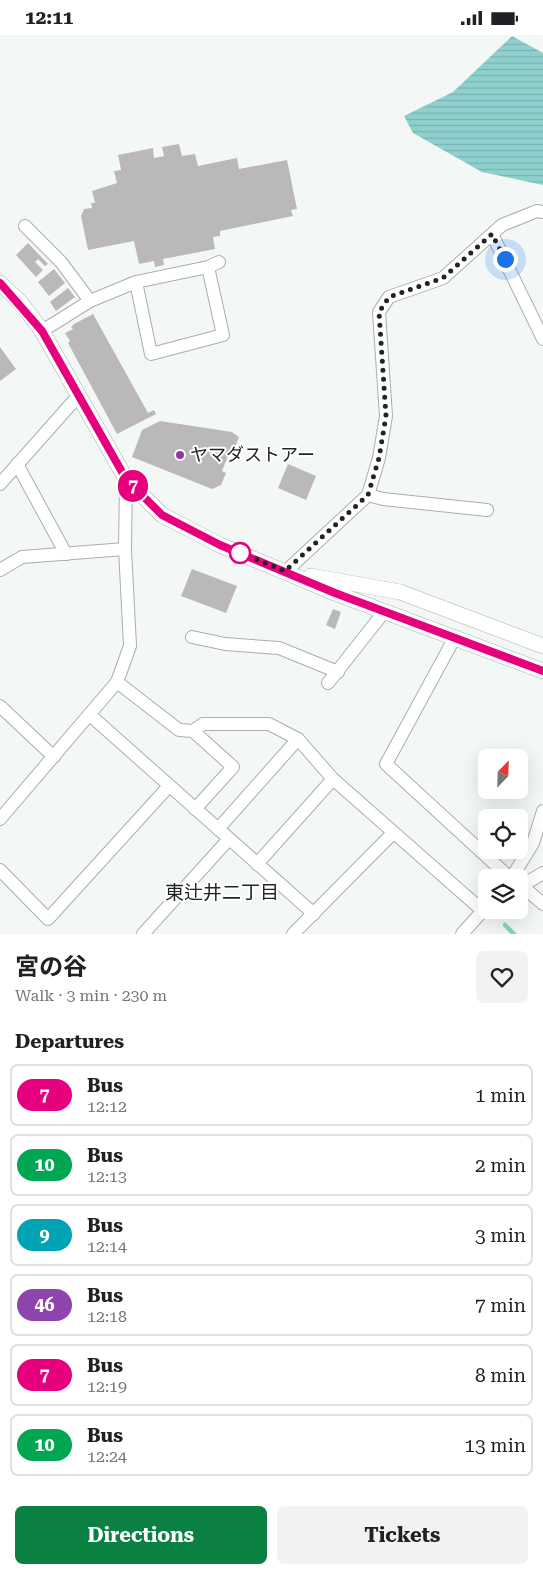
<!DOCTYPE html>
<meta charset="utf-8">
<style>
body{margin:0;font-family:"Roboto Serif","Noto Sans JP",serif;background:#f2f2f2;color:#202124;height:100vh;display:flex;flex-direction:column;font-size:19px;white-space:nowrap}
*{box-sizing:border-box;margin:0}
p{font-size:16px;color:#757577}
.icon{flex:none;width:28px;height:28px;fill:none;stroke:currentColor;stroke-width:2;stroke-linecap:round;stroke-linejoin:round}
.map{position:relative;height:899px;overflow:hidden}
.sheet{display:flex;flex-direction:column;background:#fff;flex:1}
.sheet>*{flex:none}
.badge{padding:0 10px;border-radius:16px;font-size:18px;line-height:32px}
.needle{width:32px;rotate:23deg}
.controls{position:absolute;left:478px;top:714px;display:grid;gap:10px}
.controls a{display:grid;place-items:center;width:50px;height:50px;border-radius:8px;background:#fff;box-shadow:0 5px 20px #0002;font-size:25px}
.you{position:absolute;width:25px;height:25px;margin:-12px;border:4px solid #fff;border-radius:50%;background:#1a73e8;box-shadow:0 0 0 8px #1a73e833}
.map>.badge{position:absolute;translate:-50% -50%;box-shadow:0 0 0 2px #fff}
h2{padding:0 15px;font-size:19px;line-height:45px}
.round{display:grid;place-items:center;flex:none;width:52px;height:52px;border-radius:8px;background:#f2f2f2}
.summary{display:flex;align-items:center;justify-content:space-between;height:85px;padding:0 15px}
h1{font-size:24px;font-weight:700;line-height:38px}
.button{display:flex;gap:10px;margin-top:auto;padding:10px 15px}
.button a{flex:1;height:58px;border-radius:8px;background:#0b8043;color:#fff;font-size:20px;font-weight:700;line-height:58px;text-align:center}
.button a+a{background:#f2f2f2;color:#202124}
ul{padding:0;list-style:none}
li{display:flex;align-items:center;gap:15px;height:62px;margin:0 10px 8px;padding:0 5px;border:2px solid #e0e0e0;border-radius:8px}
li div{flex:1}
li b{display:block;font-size:19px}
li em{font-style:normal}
li .badge{min-width:55px;font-weight:700;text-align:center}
.status{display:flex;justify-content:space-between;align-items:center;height:35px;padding:0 25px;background:#fff;direction:ltr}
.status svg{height:14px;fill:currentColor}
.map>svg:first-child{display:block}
</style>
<div class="status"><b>12:11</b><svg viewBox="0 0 49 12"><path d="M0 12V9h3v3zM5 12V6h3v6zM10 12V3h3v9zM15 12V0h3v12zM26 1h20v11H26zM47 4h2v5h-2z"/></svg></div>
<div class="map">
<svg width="543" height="899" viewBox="0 0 543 899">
<defs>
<pattern id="water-rules" width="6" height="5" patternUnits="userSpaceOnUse" patternTransform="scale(1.25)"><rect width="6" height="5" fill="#8ed0cd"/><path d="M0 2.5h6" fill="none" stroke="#7ab2b0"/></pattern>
</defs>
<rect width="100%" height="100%" fill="#f3f8f7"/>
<polygon fill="url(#water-rules)" points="512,1 543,18 543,150 482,137 413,98 404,81 453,57"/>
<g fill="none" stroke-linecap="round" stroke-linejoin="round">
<polyline stroke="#8ed0cd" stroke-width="4.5" points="505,890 514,899"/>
</g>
<g fill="#bbb8bb">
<polygon points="179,109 182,121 195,119 198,131 237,123 239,134 287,125 297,174 291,175 293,181 220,196 220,201 213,202 215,214 163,224 164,230 155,232 154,226 139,229 134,206 88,215 81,181 84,174 92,173 91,168 95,168 92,156 117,148 114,136 121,135 118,120 153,113 154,123 164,121 162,112"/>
<polygon points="28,208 48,229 45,231 38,224 35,227 43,235 36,242 16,220"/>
<polygon points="54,234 65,248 49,261 38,247"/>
<polygon points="68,253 75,262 56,276 50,267"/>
<polygon points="93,279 148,378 154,375 156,379 117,399 68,308 70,306 65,298 73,294 71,292 74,289"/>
<polygon points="0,312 16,334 0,346"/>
<polygon points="160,386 232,397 239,402 233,417 230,416 222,436 226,438 221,450 212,454 132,422 142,395"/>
<polygon points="288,429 316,441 306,465 278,453"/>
<polygon points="192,534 237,551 226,578 181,561"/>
<polygon points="333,574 341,577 335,594 326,590"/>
</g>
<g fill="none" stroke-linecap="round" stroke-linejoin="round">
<defs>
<g id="minor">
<polyline points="25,191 61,227 90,266"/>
<polyline points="492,199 543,304"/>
<polyline points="136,247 151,319 223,300 208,232"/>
<polyline points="42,296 90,266 136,247 208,232 219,227"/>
<polyline points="17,429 66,519"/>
<polyline points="0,449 79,360"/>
<polyline points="368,460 383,464 487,475"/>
<polyline points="0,535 22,522 125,514"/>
<polyline points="285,537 368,460 379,423 386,381 379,277 389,262 443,243 502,190 537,176 543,177"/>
<polyline points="192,602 225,609 279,613 338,637"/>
<polyline points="454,604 386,729 509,842"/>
<polyline points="117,647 179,695 193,696 233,732 195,774"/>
<polyline points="328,648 384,577"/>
<polyline points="0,671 54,722"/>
<polyline points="90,680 314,879"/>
<polyline points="193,696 203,689 269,689 298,704 333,744 483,876"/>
<polyline points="0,784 117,647 130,611 125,514 126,444"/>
<polyline points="218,794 298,704"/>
<polyline points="257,829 333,744"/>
<polyline points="0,835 48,884 169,751"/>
<polyline points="512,842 533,808 543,776"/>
<polyline points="519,848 543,869"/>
<polyline points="523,850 543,838"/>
<polyline points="143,899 229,804"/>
<polyline points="293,899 393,798"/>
<polyline points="462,899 486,872"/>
</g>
<g id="tertiary">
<polyline points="0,248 21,268 42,296 126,444 162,480 220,510 335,558 543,636"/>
<polyline points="311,541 400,557 543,611"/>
</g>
</defs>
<use href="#minor" stroke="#aaaeae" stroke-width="14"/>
<use href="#tertiary" stroke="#aaaeae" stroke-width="16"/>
<use href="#minor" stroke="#fff" stroke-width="12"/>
<use href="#tertiary" stroke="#fff" stroke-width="15"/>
</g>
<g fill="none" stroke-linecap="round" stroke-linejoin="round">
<defs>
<polyline id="line" points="0,248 42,296 126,444 162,480 220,510 335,558 543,636"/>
</defs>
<use href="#line" stroke="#fff" stroke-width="11"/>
<use href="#line" stroke="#e6007e" stroke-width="8"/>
<polyline stroke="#222423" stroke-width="5" stroke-dasharray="0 9" points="240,518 236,516 285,536 368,460 379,423 386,381 379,277 389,262 443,243 492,199 505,224"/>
</g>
<circle fill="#9336a0" stroke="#fff" stroke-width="2" cx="180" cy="420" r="5"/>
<circle fill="#fff" stroke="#e6007e" stroke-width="2.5" cx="240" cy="518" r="10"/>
<g text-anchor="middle" stroke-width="4" stroke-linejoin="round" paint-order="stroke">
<g font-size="18" fill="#222423" stroke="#fff" text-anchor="start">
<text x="190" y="426">ヤマダストアー</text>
</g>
<g font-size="19" fill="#222423" stroke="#fff">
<text x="222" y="864">東辻井二丁目</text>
</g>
</g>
</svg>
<div class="controls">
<a><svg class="needle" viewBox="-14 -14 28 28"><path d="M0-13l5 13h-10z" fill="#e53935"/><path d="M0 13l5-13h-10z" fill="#757577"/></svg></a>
<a><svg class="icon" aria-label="locate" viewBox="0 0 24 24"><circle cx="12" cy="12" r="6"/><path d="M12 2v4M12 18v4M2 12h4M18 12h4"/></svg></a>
<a><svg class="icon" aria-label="layers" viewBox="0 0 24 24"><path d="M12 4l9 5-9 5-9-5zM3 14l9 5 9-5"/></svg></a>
</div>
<div class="you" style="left:505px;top:224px"></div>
<b class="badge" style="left:133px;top:451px;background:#e6007e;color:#fff">7</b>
</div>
<section class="sheet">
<div class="summary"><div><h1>宮の谷</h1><p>Walk · 3 min · 230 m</p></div><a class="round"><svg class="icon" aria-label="heart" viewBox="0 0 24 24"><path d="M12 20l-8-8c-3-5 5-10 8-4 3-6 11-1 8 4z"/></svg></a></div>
<h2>Departures</h2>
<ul>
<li><span class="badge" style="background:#e6007e;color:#fff">7</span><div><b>Bus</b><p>12:12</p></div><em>1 min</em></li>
<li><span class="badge" style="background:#00a651;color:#fff">10</span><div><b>Bus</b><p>12:13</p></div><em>2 min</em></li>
<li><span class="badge" style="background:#00a3b4;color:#fff">9</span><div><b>Bus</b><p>12:14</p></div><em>3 min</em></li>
<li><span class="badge" style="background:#8e44ad;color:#fff">46</span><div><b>Bus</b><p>12:18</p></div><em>7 min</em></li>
<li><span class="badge" style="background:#e6007e;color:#fff">7</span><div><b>Bus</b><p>12:19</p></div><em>8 min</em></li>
<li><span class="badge" style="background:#00a651;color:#fff">10</span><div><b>Bus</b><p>12:24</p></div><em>13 min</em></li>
</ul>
<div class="button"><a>Directions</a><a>Tickets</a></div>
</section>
